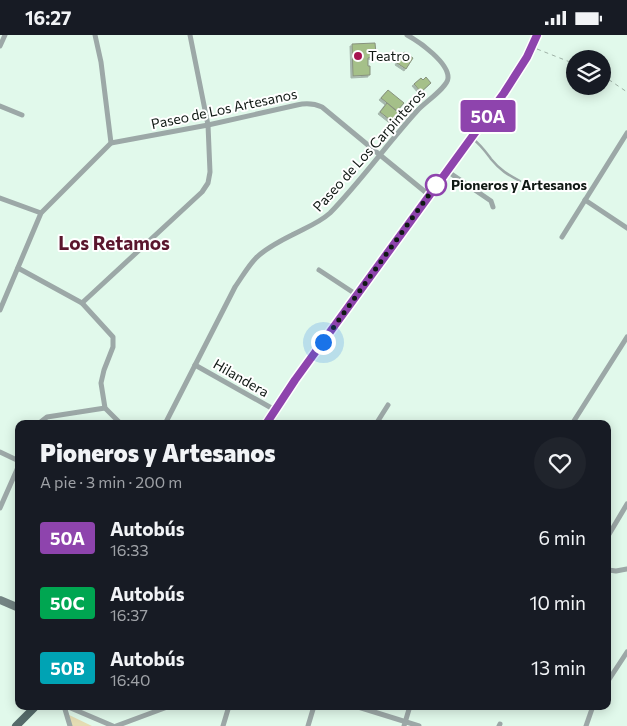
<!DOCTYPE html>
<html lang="es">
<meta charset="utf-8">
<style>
body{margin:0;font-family:Commissioner,sans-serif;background:#20242c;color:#f1f3f6;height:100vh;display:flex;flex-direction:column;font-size:19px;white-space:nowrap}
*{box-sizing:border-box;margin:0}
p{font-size:16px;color:#9ea1a6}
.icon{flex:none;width:28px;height:28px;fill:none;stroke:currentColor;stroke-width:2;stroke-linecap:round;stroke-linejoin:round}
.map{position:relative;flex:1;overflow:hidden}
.side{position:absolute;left:15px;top:385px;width:596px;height:290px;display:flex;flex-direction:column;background:#171b24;border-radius:10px;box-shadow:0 2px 12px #0003}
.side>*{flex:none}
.badge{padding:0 10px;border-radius:4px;font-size:18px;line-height:32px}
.tools{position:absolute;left:566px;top:15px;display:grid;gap:10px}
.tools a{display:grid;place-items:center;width:45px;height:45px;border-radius:50%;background:#171b24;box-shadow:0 2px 12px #0003;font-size:25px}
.you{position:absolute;width:25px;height:25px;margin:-12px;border:4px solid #fff;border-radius:50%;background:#1a73e8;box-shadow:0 0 0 8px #1a73e833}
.map>.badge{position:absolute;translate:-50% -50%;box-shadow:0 0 0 2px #fff}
.round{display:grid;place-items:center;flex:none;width:52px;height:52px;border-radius:26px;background:#20242c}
.summary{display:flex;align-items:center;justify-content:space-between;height:85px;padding:0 25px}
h1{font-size:24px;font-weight:800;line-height:38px}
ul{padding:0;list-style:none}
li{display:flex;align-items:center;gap:15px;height:65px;padding:0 25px}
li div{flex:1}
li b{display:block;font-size:19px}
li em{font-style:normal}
li .badge{min-width:55px;font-weight:700;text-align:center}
.status{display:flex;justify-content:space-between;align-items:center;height:35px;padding:0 25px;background:#171b24;direction:ltr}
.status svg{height:14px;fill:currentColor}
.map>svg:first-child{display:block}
</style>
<div class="status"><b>16:27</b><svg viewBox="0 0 49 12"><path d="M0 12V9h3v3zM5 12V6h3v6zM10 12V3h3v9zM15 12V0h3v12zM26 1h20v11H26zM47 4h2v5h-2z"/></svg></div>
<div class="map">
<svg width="627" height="691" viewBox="0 0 627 691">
<defs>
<filter id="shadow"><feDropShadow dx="-2" dy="2" stdDeviation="0" flood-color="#0004"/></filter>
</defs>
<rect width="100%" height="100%" fill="#e1f9eb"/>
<polygon fill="#e4dcb3" points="65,678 92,691 69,691"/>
<g fill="#a5c089" stroke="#87917e" filter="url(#shadow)">
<polygon points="375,8 376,18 373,18 373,22 368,23 368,31 370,31 370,40 353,41 352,9"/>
<polygon points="404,17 413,23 406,34 397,28"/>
<polygon points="426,42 431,48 421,57 414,49 421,43 423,45"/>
<polygon points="388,55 404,68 397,76 381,63"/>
<polygon points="387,68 401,80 394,88 380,77"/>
</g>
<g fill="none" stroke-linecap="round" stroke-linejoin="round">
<g stroke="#9eb1a6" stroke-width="1" stroke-dasharray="4 4" stroke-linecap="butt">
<polyline points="537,14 575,29"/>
<polyline points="602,40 627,57"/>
</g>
<path stroke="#9ca8a7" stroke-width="2.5" d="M 473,104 C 481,110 485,116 491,124 C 500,135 508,140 520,146"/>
<g stroke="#9ca8a7" stroke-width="5">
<polyline points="0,11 5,0"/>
<polyline points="0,71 22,80"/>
<path d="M 111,108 L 208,90 L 297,70 C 306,68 313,68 322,72 L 380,120 L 429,160"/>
<polyline points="447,136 491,166 493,172"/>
<polyline points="0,163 41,178"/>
<polyline points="585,165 627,193"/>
<polyline points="562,202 627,98"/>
<polyline points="18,233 82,268 113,302 113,312 104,335 101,348 105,373 121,389"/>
<polyline points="319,235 357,260"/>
<polyline points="82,268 202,157 208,148 210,137 208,90 190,0"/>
<polyline points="0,275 41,178 111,108 101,27 95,0"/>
<polyline points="195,330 275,375"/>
<polyline points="38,389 47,382 105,373"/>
<path d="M 165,389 L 235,252 C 242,242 248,231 256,223 C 266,213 280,206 292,200 C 305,193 319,188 330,178 C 361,146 387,109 417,76 C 424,68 448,52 448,43 C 449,28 420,7 407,0"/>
<polyline points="376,389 388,370"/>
<polyline points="572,389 627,302"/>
<polyline points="0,417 19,426"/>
<polyline points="0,473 19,430"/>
<polyline points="608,501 627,469"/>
<polyline points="608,535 616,536 627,534"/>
<polyline points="608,646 627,617"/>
<polyline points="64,671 70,691"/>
<polyline points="66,671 113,691"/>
<polyline points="355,671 419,691"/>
<polyline points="116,691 170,671"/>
<polyline points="223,691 229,671"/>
<polyline points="308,691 314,671"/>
<polyline points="404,691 410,671"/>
<polyline points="499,691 500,689"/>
<polyline points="586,691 593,671"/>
</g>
<polyline stroke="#738483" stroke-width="8" points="0,565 19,573"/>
<g stroke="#556b6a" stroke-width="8">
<polyline points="266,389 295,345 504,58 527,22 537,0"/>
<polyline points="16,691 36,671"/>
</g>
</g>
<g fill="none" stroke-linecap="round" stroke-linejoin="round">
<defs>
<polyline id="line" points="266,389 295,345 504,58 527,22 537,0"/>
</defs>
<use href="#line" stroke="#fff" stroke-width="11"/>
<use href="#line" stroke="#8e44ad" stroke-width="8"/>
<polyline stroke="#101914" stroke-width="5" stroke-dasharray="0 9" points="323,307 436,150"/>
</g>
<circle fill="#a61350" stroke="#fff" stroke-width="2" cx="358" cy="21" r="5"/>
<circle fill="#fff" stroke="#8e44ad" stroke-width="2.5" cx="436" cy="150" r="10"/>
<g text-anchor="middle" stroke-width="4" stroke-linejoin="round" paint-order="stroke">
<g font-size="14" fill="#101914" stroke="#fff" text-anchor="start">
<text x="368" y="26">Teatro</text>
</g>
<g font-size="14" fill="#101914" stroke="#fff">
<text transform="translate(224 74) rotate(-12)" y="5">Paseo de Los Artesanos</text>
<text transform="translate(369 115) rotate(-48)" y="5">Paseo de Los Carpinteros</text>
<text transform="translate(241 343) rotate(30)" y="5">Hilandera</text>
</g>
<g font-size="14" font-weight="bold" fill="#101914" stroke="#fff" text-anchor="start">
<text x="451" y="155">Pioneros y Artesanos</text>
</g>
<g font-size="19" font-weight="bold" fill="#5a162d" stroke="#fff">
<text x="114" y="215">Los Retamos</text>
</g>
</g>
</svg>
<div class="tools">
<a><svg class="icon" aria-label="layers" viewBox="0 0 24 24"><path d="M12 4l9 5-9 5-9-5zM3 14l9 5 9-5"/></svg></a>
</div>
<div class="you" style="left:323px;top:307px"></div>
<b class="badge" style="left:488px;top:81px;background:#8e44ad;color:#fff">50A</b>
<section class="side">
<div class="summary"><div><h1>Pioneros y Artesanos</h1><p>A pie · 3 min · 200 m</p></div><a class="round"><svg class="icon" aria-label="heart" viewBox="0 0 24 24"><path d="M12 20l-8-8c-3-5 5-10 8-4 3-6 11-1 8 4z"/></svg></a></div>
<ul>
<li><span class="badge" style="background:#8e44ad;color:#fff">50A</span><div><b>Autobús</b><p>16:33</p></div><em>6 min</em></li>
<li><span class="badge" style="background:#00a651;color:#fff">50C</span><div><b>Autobús</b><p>16:37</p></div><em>10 min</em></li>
<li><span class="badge" style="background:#00a3b4;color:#fff">50B</span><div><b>Autobús</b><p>16:40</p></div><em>13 min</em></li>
</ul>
</section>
</div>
